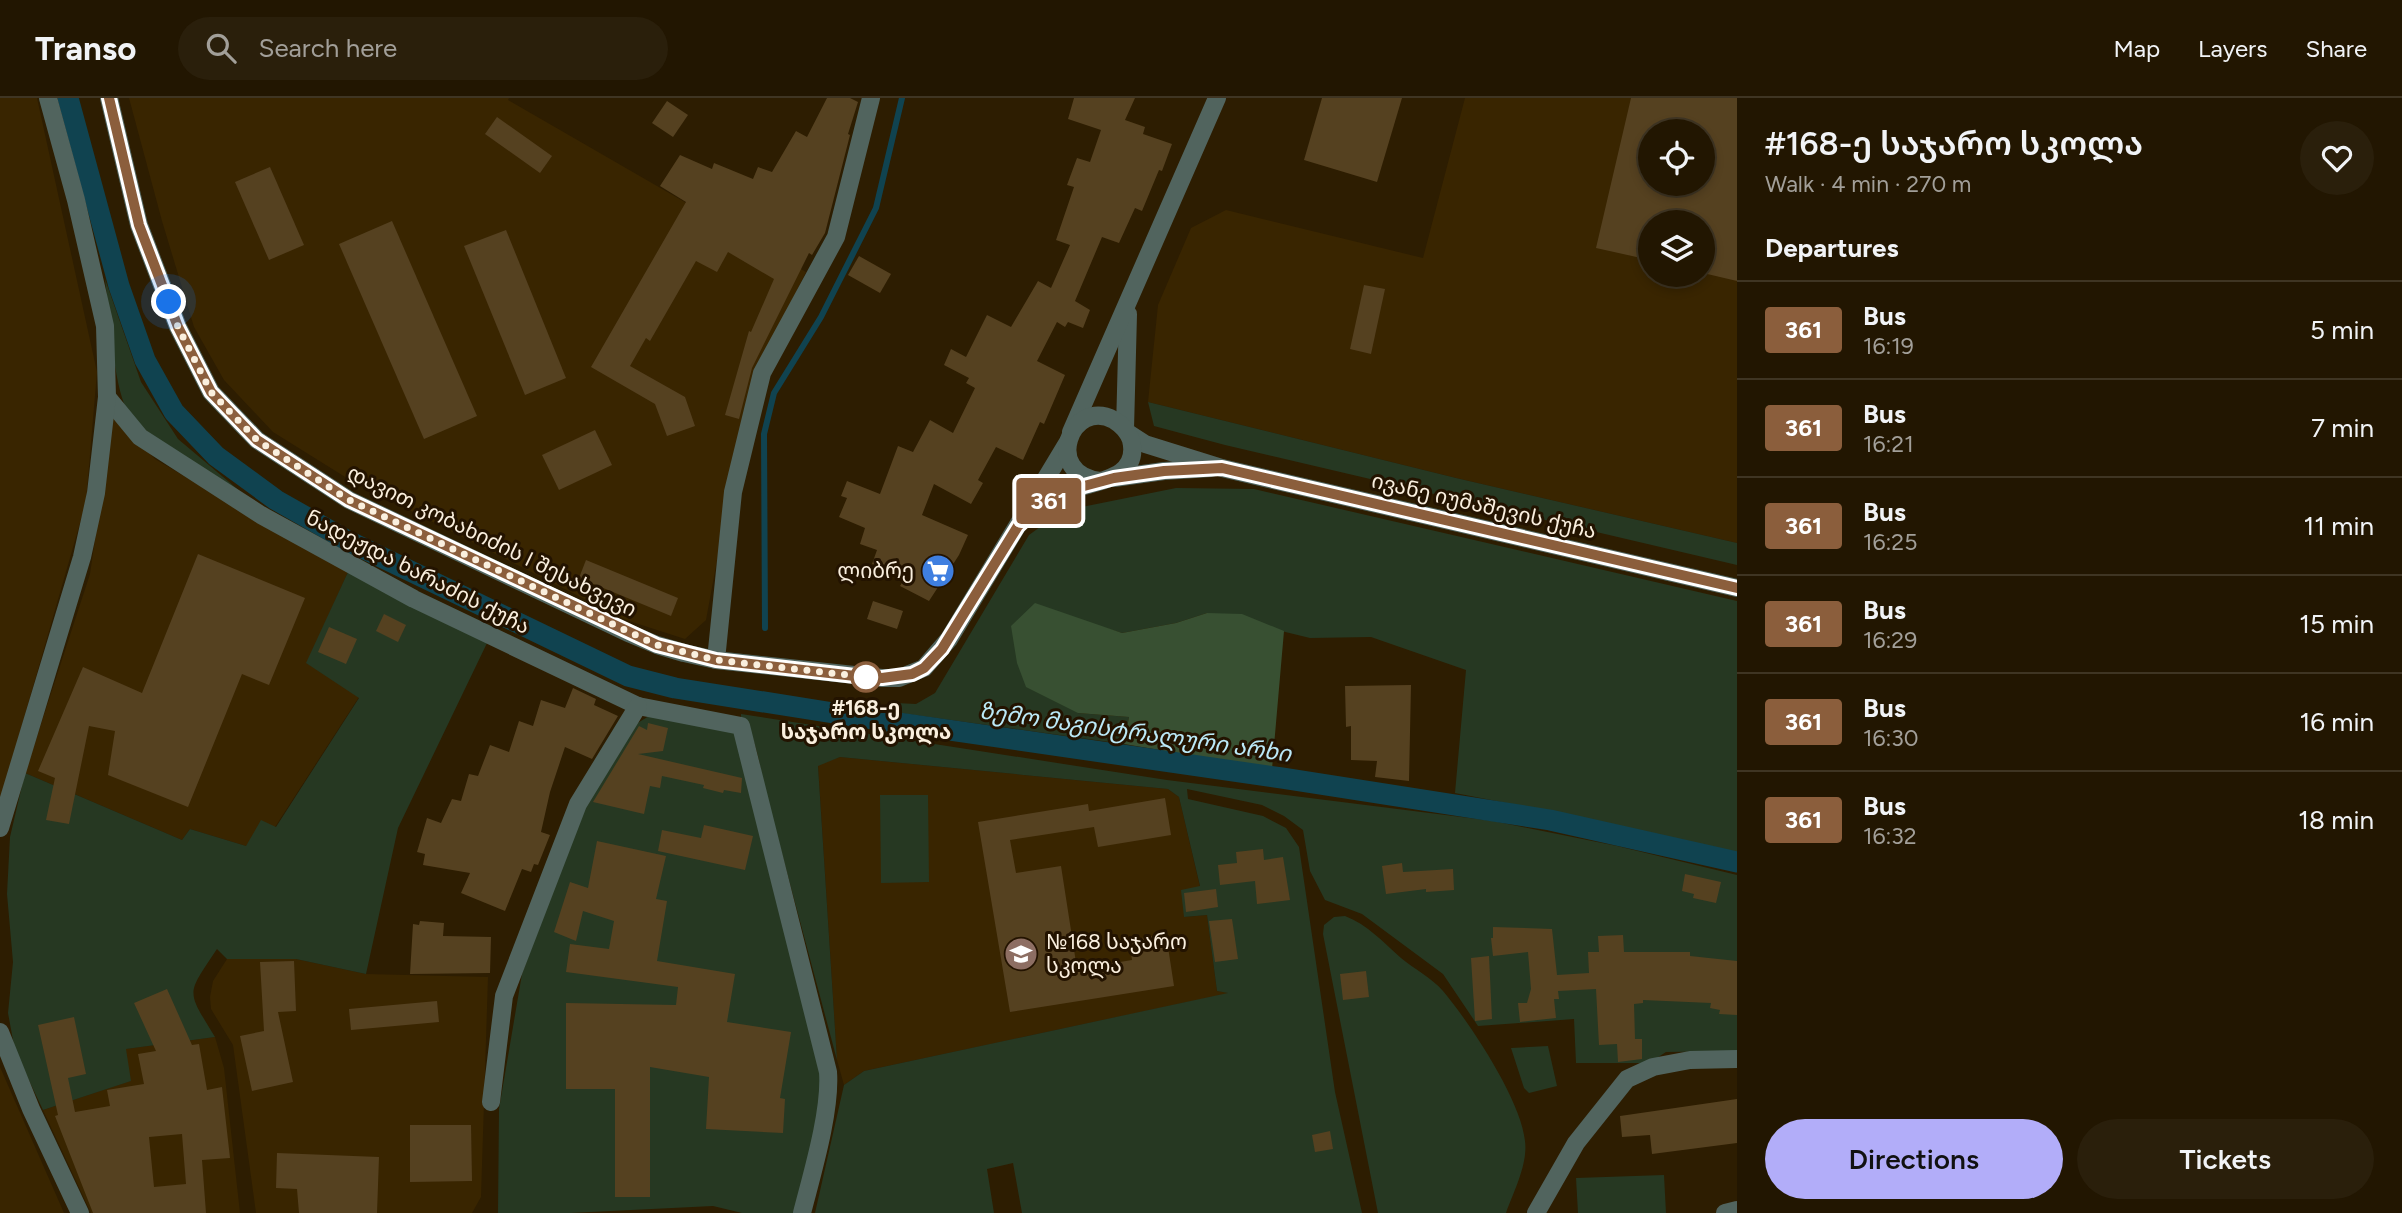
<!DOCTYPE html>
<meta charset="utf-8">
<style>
body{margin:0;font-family:Figtree,"Noto Sans Georgian",sans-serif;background:#2a1f0b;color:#f1f3f6;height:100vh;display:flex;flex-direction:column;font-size:26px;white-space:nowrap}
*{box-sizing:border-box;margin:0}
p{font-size:23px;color:#a29f99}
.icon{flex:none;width:38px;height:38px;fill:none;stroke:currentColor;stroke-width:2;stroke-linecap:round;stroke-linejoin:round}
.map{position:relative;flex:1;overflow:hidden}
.sheet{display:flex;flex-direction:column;background:#221601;width:665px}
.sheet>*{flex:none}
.badge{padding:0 14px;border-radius:5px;font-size:24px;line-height:46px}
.tools{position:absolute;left:1638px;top:21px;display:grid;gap:14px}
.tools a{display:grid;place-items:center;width:77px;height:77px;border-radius:50%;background:#221601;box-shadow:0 4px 10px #0003,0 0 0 2px #3f3523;font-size:35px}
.you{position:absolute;width:35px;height:35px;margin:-18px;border:5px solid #fff;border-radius:50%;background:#1a73e8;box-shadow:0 0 0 10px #1a73e833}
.map>.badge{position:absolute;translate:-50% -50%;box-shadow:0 0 0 4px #fff}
h2{padding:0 28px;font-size:26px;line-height:63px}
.round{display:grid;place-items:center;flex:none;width:74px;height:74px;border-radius:37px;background:#2a1f0b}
.overview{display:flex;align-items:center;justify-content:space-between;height:119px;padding:0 28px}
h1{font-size:33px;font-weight:600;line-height:52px}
.action{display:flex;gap:14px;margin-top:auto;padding:14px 28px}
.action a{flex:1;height:80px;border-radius:42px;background:#b2adf9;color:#111;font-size:28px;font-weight:600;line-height:80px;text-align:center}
.action a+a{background:#2a1f0b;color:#f1f3f6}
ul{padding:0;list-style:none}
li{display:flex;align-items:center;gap:21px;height:98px;padding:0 28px;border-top:2px solid #3f3523}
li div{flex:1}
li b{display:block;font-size:26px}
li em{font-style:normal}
li .badge{min-width:77px;font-weight:700;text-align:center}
header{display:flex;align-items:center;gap:42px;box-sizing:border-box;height:98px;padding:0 35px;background:#221601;border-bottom:2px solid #3f3523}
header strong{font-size:33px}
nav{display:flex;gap:38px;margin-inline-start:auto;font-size:24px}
.search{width:490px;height:63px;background:#2a1f0b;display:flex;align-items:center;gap:18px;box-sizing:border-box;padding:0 24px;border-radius:38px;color:#a29f99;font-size:26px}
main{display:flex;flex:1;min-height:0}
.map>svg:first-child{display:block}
</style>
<header>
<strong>Transo</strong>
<div class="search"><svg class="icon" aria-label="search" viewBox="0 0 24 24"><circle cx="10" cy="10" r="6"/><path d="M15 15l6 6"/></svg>Search here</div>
<nav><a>Map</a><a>Layers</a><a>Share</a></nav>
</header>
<main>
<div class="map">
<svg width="1737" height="1115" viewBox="0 0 1737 1115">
<rect width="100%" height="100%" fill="#2d1d01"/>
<g fill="#392500" fill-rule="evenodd">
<polygon points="0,0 37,0 97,274 86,404 0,704"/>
<polygon points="129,0 509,0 508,2 806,174 760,266 722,435 706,522 685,541 626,522 350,382 273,334 224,282 194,229 162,123"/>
<path d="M 1465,0 L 1737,0 L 1737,445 L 1456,380 L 1148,304 L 1158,207 L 1191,130 L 1226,112 L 1423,160 ZM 1650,33 L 1703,33 L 1703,86 L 1650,86 ZM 1650,124 L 1703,124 L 1703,177 L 1650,177 Z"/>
<polygon points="113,318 155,361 348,474 307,565 359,599 275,729 246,748 190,731 182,742 25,675 90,476"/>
<polygon points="840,659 1168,691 1179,699 1200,789 1184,819 1207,817 1217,893 1230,895 864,973 844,987 837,962 818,667"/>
<polygon points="227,861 296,861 366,876 488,879 481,1099 472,1115 256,1115 233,947 211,911 210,899 213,883"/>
<polygon points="215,939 224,970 240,1115 91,1115 43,1012 130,983 125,951"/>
<polygon points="0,969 64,1115 0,1115"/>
</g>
<g fill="#263822">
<path d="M 105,181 L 141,284 L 178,341 L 248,400 C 221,383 141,337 127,312 C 113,285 109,213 105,181 Z"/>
<polygon points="1148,304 1456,380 1737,445 1737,467 1225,347 1154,328"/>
<polygon points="1176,390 1254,391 1737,503 1737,754 1594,722 1455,695 1466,572 1371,539 1310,540 1207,515 1176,525 1122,535 1099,528 1078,615 1129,619 1124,646 893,614 896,605 916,606 935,595 1029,437 1062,413"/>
<path d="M 348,474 L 488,543 L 398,730 L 366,876 L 296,861 L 227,861 L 217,851 C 186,898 186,891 215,939 L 126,951 L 131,983 L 43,1012 L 15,953 L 8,915 L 13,864 L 7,796 L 10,739 L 25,675 L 182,742 L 190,731 L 246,748 L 261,722 L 276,729 L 359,600 L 306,565 Z"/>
<path d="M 741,616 L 1167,682 L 1493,723 L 1617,748 L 1737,777 L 1737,953 L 1666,954 L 1649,965 L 1576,965 L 1574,921 L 1478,928 L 1443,876 L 1362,816 L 1325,802 L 1310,773 L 1303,732 L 1284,718 L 1262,707 L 1187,691 L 1188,701 L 1263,718 L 1286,730 L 1299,749 L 1335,994 L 1362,1115 L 1022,1115 L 1013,1065 L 987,1071 L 994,1115 L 815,1115 L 844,987 L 864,973 L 1228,895 L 1217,893 L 1207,817 L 1184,819 L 1181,792 L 1200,788 L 1179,699 L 1168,691 L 840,659 L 818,668 L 837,962 L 764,688 C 759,665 757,639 741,620 Z"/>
<polygon points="649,618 733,629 825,987 797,1115 742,1115 713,1108 570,1115 498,1115 499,1011 522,876 581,716 636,626"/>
<polygon points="880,697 928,697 929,784 881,785"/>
<path d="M 1345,818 C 1368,827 1383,844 1401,860 C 1414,871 1432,880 1443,893 C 1470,925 1521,1002 1525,1043 C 1528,1066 1514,1093 1506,1115 L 1378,1115 L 1323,836 L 1324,827 L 1334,819 Z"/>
<polygon points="1548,948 1557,988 1529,995 1524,990 1511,950"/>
<polygon points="1664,1077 1666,1115 1578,1115 1576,1080"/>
</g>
<polygon fill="#385032" points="1035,505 1122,535 1176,525 1207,515 1242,516 1284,533 1272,671 1124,646 1129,619 1078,615 1026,589 1017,565 1011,528"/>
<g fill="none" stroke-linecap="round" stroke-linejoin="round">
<polyline stroke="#104350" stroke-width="6" points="765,530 764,336 774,295 821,219 876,110 902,0"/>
<polyline stroke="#104350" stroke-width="21" points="68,0 119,188 145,262 174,314 216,358 276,402 348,443 628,578 675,590 865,620 1282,680 1550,722 1737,764"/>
</g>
<g fill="#554120" fill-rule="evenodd">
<polygon points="827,0 850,0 858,4 848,36 850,37 825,135 812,157 809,155 752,270 739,321 725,317 749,233 751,234 774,181 728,154 717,174 696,163 650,243 646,240 630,268 685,299 695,328 667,338 655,306 591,269 686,104 660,88 680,57 712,71 714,65 753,81 758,69 772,74 796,33 807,39"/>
<polygon points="1074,0 1135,0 1125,22 1145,29 1143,36 1172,46 1162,73 1159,72 1142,113 1135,110 1119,145 1102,139 1075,203 1090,212 1083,230 1068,224 1065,229 1057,224 1037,263 1065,277 1044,326 1040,324 1023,362 996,349 978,382 983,385 971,406 934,386 922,417 968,437 959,457 929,503 900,488 906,478 872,466 877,452 860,446 865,430 839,419 847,400 841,398 847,383 880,396 898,348 913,354 930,322 953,335 975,290 966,285 969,280 944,267 951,251 966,259 987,217 1011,229 1038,183 1051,190 1070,147 1056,142 1074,89 1067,87 1077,60 1090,64 1101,32 1068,21"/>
<polygon points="1322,0 1402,0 1377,84 1304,62"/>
<path d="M 1631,0 L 1737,0 L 1737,183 L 1703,175 L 1703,124 L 1650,124 L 1650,162 L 1596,150 ZM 1650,33 L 1703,33 L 1703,86 L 1650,86 Z"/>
<polygon points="667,3 688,17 673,39 652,25"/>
<polygon points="497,19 552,58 540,75 485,36"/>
<polygon points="270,69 304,147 269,162 235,84"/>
<polygon points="392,123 477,318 424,341 339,146"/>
<polygon points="506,132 566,280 525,297 464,148"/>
<polygon points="859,158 891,176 880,195 848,177"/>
<polygon points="1364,187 1385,191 1371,256 1350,251"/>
<polygon points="595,332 612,367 559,392 542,357"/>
<polygon points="198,456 305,500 269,587 242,576 188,709 108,677 115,633 89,628 69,726 46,722 55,680 38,673 83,569 142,595"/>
<polygon points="586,462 678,500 671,518 579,480"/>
<polygon points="873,503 903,513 897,531 867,521"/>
<polygon points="384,516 406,527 398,544 376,533"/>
<polygon points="329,529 357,541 346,566 318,554"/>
<polygon points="1411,587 1409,683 1375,679 1377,663 1351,662 1351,628 1346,629 1345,588"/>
<polygon points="573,590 596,601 594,607 618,618 592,661 565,649 550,694 541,734 550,737 538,767 534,766 531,774 522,771 505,813 461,795 470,775 423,767 425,756 417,754 427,720 441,725 452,701 461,703 469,676 478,678 490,647 509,654 519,623 533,628 541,602 565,610"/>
<polygon points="648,625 668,630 663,653 638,656 742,680 741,695 724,692 723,695 703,690 704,687 662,678 660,690 650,688 644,716 593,704 639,628 647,632"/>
<polygon points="1165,700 1171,737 1098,749 1094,729 1010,742 1016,775 1061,768 1077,871 1132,862 1129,842 1166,836 1174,888 1010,914 978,724 1088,706 1089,713"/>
<polygon points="704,727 753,738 745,772 658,753 662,732 701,740"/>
<polygon points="597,743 666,758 656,801 667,803 657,863 735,876 727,924 791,934 780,1000 785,1001 783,1035 706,1031 709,979 650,969 650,1099 615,1099 615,991 566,991 566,905 676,907 678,889 566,874 570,846 609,851 614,823 583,813 576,843 554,834 570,784 588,790"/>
<polygon points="1263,751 1264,762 1283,759 1290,802 1257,806 1255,783 1220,787 1218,767 1237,765 1236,754"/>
<polygon points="1402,765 1403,774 1453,771 1454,792 1426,794 1426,791 1386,796 1382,768"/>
<polygon points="1685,776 1721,784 1716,805 1693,800 1694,796 1682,793"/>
<polygon points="1216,791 1218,809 1186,814 1184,795"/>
<polygon points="1232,821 1238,861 1215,864 1209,823"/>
<polygon points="420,823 444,825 443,838 491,839 490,875 410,876 413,826 419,827"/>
<polygon points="1493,829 1552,831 1557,877 1589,875 1588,854 1599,854 1598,838 1623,837 1624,854 1690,854 1690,858 1737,863 1737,917 1719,916 1720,912 1710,910 1711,905 1643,902 1643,905 1634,906 1635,941 1642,941 1642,961 1618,964 1617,946 1599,947 1596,891 1558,893 1559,901 1554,901 1556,920 1520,924 1518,905 1527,905 1531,891 1528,854 1493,858 1491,840 1493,840"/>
<polygon points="1489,858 1492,921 1475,923 1471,860"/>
<polygon points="294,863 296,913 278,914 293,984 252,993 240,938 264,933 260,864"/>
<polygon points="1366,873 1369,899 1343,902 1340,876"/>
<path d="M 167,891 L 192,947 L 199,946 L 207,992 L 222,989 L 230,1060 L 202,1062 L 206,1115 L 93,1115 L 55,1018 L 58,1017 L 38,927 L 74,919 L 86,976 L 68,980 L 75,1014 L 110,1008 L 107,992 L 144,986 L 138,956 L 156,953 L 134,905 ZM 182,1036 L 186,1086 L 154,1089 L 149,1039 Z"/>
<polygon points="437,903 439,924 351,932 349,911"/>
<polygon points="1737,1001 1737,1045 1652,1056 1650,1037 1622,1039 1620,1018"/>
<polygon points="410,1027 471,1027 472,1083 410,1084"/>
<polygon points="1330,1033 1333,1051 1315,1054 1312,1037"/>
<polygon points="277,1055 379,1059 377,1115 299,1115 297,1091 276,1090"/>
</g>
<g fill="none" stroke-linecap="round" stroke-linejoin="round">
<g stroke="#51645e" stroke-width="18">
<polyline points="109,0 139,127 178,229 211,294 257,342 349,402 628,535 657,547 684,555 716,562 882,580 899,580 924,570 949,541 1068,344"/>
<path d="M 107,299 L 140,339 L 261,417 L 414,501 L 638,608 L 741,628 L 828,974 C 831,1013 812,1076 802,1115"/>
<polyline points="1125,331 1128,216"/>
<polyline points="1071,334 1217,0"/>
<polyline points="1128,335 1145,346 1222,370 1737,490"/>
<polyline points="1114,380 1164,373 1211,370"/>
<path d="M 1027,418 C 1040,408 1053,399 1068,393 C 1093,383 1141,382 1131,342 C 1128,333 1122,327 1114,322 C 1071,299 1042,376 1100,383"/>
<polyline points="716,562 733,394 762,275 836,139 871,0"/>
<polyline points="0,730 82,459 96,395 107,299 105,228 76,102 48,0"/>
<polyline points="0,934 31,1011 80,1115"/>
<polyline points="491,1004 504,898 578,706 638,608"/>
<polyline points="1536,1115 1576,1045 1627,981 1653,969 1690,962 1737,961"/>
<polyline points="1725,1115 1737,1112"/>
</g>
</g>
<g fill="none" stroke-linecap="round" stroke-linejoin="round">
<defs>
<polyline id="line" points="109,0 139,127 178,229 211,294 257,342 349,402 657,547 716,562 855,578 882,580 912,576 924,570 942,551 1018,428 1039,409 1069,392 1114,380 1164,373 1222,370 1737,490"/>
</defs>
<use href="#line" stroke="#fff" stroke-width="16"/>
<use href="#line" stroke="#8b5e3c" stroke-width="10"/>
<polyline stroke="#faefde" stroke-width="7" stroke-dasharray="0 12.6" points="169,204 178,229 211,294 257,342 349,402 657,547 716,562 866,579"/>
</g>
<defs>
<symbol id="supermarket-disc" viewBox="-11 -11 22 22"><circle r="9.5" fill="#3f7fe0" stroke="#231300"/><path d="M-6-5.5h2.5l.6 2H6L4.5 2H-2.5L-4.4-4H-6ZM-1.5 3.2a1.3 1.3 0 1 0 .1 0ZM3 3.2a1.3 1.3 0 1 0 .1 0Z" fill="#fff"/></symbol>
<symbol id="school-disc" viewBox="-11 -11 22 22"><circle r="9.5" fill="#8d6e63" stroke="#231300"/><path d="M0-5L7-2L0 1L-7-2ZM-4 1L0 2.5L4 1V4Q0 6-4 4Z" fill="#fff"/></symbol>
</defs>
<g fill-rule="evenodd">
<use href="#supermarket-disc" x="919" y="454" width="38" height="38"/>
<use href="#school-disc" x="1002" y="837" width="38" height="38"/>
</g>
<circle fill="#fff" stroke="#8b5e3c" stroke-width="3.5" cx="866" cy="579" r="14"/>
<g text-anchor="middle" stroke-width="6" stroke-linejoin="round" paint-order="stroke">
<g font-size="21" fill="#faefde" stroke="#231300">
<text transform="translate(1484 408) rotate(13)" y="7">ივანე იუმაშევის ქუჩა</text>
<text transform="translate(492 443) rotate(26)" y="7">დავით კობახიძის I შესახვევი</text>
<text transform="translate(418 474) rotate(27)" y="7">ნადეჟდა ხარაძის ქუჩა</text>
</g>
<g font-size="21" fill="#faefde" stroke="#231300" text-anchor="end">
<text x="914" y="480">ლიბრე</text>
<text x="1046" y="851" text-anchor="start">№168 საჯარო<tspan x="1046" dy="24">სკოლა</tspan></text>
</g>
<g font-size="21" font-weight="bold" fill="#faefde" stroke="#231300">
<text x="866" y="617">#168-ე<tspan x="866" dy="24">საჯარო სკოლა</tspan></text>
</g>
<g font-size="23" font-style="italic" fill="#bbe9f7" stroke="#231300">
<text transform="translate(1135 634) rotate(8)" y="8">ზემო მაგისტრალური არხი</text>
</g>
</g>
</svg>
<div class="tools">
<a><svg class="icon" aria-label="locate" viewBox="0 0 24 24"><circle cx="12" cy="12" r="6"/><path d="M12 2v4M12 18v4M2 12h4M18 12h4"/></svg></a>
<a><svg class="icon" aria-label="layers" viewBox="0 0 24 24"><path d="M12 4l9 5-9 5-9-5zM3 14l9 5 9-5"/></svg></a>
</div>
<div class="you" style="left:169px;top:204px"></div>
<b class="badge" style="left:1049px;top:403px;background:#8b5e3c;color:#fff">361</b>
</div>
<section class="sheet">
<div class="overview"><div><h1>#168-ე საჯარო სკოლა</h1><p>Walk · 4 min · 270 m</p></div><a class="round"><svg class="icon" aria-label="heart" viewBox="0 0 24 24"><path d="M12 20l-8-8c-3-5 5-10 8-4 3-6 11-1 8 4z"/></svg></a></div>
<h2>Departures</h2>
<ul>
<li><span class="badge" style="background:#8b5e3c;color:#fff">361</span><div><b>Bus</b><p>16:19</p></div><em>5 min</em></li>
<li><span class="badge" style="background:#8b5e3c;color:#fff">361</span><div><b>Bus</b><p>16:21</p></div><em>7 min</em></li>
<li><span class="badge" style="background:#8b5e3c;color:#fff">361</span><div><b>Bus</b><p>16:25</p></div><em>11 min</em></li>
<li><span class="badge" style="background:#8b5e3c;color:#fff">361</span><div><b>Bus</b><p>16:29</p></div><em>15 min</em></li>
<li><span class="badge" style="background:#8b5e3c;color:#fff">361</span><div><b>Bus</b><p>16:30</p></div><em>16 min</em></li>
<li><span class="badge" style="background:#8b5e3c;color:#fff">361</span><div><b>Bus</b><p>16:32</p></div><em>18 min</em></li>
</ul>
<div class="action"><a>Directions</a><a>Tickets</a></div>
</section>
</main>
